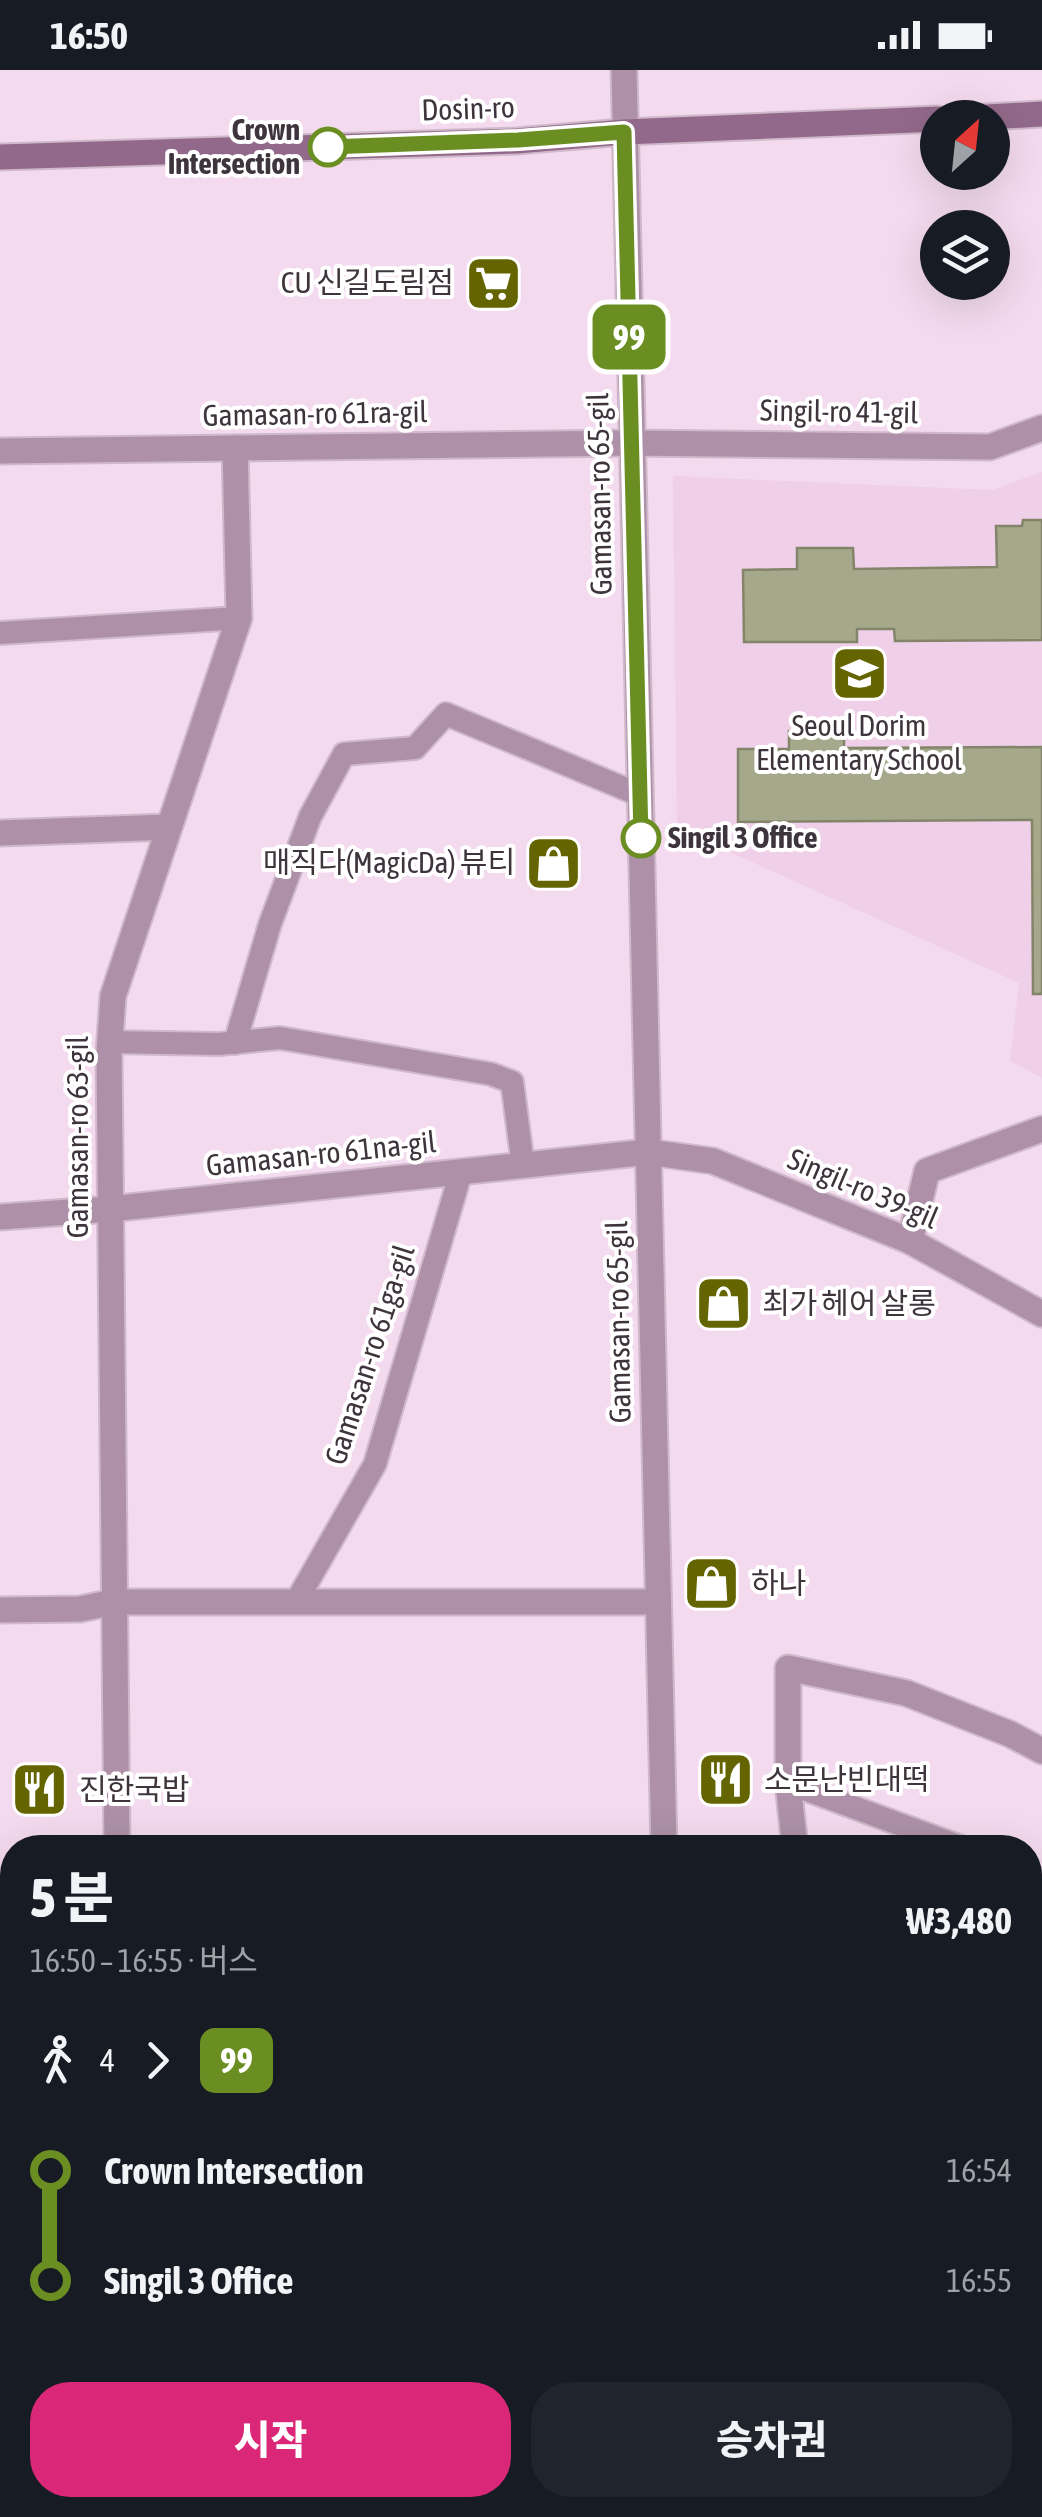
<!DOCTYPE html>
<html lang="ko">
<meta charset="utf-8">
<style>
body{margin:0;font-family:"Asap Condensed","Noto Sans KR",sans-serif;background:#20242c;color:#f1f3f6;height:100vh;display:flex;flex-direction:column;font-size:38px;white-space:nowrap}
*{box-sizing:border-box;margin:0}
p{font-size:32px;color:#9ea1a6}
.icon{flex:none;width:55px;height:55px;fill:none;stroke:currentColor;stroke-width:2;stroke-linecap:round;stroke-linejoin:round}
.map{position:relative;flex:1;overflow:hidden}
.details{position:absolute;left:0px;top:1765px;width:1042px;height:682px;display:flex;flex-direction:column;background:#171b24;border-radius:40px 40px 0 0;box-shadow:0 10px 40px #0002}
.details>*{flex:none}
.badge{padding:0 20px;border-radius:15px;font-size:35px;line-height:65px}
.needle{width:65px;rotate:27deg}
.controls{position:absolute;left:920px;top:30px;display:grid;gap:20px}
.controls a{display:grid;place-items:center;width:90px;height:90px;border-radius:50%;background:#171b24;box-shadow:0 10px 40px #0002;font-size:50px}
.map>.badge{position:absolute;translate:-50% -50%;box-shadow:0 0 0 5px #fff}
.legs{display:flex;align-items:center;gap:15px;height:110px;padding:0 30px;font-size:32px}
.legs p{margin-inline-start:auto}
.summary{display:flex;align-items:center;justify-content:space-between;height:170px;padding:0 30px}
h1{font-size:55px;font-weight:800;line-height:75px}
.cta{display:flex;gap:20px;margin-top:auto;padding:20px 30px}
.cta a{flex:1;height:115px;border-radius:40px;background:#db2777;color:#fff;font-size:40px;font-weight:800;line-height:115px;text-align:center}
.cta a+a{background:#20242c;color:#f1f3f6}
ul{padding:0 30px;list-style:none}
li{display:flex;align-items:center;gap:35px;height:110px;font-size:38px}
li i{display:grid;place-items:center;width:15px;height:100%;margin:0 12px;background:currentColor}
li i::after{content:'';width:25px;height:25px;margin:-12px;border:8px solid;border-radius:50%;background:#171b24}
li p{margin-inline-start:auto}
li:first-child i{background:linear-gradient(#0000 50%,currentColor 0)}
li:last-child i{background:linear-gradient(currentColor 50%,#0000 0)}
.status{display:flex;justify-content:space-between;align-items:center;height:70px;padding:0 50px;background:#171b24;direction:ltr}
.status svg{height:28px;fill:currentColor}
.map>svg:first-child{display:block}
</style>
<div class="status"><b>16:50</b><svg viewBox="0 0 49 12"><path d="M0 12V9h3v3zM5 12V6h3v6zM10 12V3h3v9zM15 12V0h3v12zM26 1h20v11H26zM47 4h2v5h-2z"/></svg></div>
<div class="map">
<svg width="1042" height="2447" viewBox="0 0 1042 2447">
<rect width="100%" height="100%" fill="#f4daee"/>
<polygon fill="#f0cfe9" points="1042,402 1042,1008 1010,991 1019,913 677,758 673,406 992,420"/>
<polygon fill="#deaad3" points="0,2306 12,2314 12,2435 122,2435 130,2447 0,2447"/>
<g fill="#a6a88b" stroke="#83856a" stroke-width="2.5">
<polygon points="1023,450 1042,450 1042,570 895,571 894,559 857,559 857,572 744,572 743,500 797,499 797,478 853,478 854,499 997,497 996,456 1022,456"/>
<polygon points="789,661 844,661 844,678 1042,677 1042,924 1033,924 1032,750 738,752 738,679 789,679"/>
<rect x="0" y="1982" width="12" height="51"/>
<polygon points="1030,2150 1042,2156 1042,2243 1030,2237"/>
<polygon points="0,2192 12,2199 12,2273 0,2264"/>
<polygon points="145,2435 203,2435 176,2447 149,2447"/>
<polygon points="664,2435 673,2435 683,2447 649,2447"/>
</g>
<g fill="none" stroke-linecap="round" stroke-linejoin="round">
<defs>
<g id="service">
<polyline points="0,563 239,548"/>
<polyline points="110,972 219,974 280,968 491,1004 512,1012 523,1095"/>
<polyline points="235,973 270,854 310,747 344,684 415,678 446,644 640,725"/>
<polyline points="296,1532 375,1394 461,1102"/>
<polyline points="788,1713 964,1778"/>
<polyline points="1030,1806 1042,1812"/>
</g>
<g id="minor">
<polyline points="0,381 631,373 990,377 1042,358"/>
<polyline points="0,763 169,757"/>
<polyline points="0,1147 110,1139 648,1082 713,1091 910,1171 1042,1244"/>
<polyline points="910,1171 927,1101 1042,1059"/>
<polyline points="0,1540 80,1539 114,1532 658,1532"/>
<polyline points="117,1778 109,983 113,926 239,548 235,378"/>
<polyline points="795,1778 788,1713 788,1598 906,1623 1010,1664 1042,1681"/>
<polyline points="1030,2361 1042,2365"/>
</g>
<polyline id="tertiary" points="624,0 664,1778"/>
<g id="secondary">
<polyline points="969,48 1042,44"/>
<polyline points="0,87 517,71 624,62 938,49"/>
<polyline points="0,1847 12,1847"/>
<polyline points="1030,2056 1042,2062"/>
</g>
</defs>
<use href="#service" stroke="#d0b9ca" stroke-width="26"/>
<use href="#minor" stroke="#d0b9ca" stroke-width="29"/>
<use href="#tertiary" stroke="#d0b9ca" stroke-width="29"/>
<use href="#secondary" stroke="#d0b9ca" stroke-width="29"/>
<use href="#service" stroke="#ae91a8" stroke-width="22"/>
<use href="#minor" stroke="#ae91a8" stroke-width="25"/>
<use href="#tertiary" stroke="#ae91a8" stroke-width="25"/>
<use href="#secondary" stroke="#92698a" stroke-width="25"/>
</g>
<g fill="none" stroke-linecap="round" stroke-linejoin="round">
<defs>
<polyline id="line-1" points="328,77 518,70 624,62 641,768"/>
</defs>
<use href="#line-1" stroke="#fff" stroke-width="22"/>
<use href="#line-1" stroke="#6b8e23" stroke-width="15"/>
</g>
<defs>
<symbol id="supermarket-square" viewBox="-11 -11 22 22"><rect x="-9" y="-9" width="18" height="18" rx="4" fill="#646500" stroke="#fff"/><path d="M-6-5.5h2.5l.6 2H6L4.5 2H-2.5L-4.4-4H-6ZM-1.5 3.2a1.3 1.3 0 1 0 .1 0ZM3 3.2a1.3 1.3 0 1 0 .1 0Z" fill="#fff"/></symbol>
<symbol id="school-square" viewBox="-11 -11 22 22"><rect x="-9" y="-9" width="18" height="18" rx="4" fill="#646500" stroke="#fff"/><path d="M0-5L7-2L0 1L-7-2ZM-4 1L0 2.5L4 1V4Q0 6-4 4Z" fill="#fff"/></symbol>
<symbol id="shop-square" viewBox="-11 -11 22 22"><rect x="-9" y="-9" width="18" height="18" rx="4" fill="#646500" stroke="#fff"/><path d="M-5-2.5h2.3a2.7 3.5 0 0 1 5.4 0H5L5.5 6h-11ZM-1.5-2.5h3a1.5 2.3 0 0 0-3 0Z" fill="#fff"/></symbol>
<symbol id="restaurant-square" viewBox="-11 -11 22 22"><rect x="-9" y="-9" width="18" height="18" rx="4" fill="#646500" stroke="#fff"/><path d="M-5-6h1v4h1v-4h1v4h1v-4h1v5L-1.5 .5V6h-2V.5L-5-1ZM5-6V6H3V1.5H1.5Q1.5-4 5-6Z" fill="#fff"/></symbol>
</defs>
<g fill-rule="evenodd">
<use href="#supermarket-square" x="462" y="182" width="63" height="63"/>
<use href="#school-square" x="828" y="572" width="63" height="63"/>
<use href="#shop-square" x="522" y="762" width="63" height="63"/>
<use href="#shop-square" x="692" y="1202" width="63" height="63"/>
<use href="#shop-square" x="680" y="1482" width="63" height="63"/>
<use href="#restaurant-square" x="694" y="1678" width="63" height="63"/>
<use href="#restaurant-square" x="8" y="1688" width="63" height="63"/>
</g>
<g fill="#fff" stroke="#6b8e23" stroke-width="5">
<circle cx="328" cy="77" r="18"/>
<circle cx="641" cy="768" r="18"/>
</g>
<g text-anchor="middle" stroke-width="8" stroke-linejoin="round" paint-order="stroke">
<g font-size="30" fill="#3e343c" stroke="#fff">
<text transform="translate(468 39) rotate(-2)" y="10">Dosin-ro</text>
<text transform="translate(839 342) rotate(1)" y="10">Singil-ro 41-gil</text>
<text transform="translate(315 344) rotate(-1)" y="10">Gamasan-ro 61ra-gil</text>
<text transform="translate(600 424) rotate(-91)" y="10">Gamasan-ro 65-gil</text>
<text transform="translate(78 1067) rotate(-90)" y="10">Gamasan-ro 63-gil</text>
<text transform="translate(321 1084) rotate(-6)" y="10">Gamasan-ro 61na-gil</text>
<text transform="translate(863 1119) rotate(23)" y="10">Singil-ro 39-gil</text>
<text transform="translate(619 1252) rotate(-91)" y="10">Gamasan-ro 65-gil</text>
<text transform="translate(370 1285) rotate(-72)" y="10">Gamasan-ro 61ga-gil</text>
</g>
<g font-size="30" font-weight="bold" fill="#3e343c" stroke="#fff" text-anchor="end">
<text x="300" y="70">Crown<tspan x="300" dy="34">Intersection</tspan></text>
<text x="668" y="778" text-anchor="start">Singil 3 Office</text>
</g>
<g font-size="30" fill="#3e343c" stroke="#fff" text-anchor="start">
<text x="454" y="223" text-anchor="end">CU 신길도림점</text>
<text x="859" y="666" text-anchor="middle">Seoul Dorim<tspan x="859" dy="34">Elementary School</tspan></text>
<text x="515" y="803" text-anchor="end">매직다(MagicDa) 뷰티</text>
<text x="762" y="1244">최가 헤어 살롱</text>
<text x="751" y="1524">하나</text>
<text x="764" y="1720">소문난빈대떡</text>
<text x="79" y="1730">진한국밥</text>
</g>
</g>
</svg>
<div class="controls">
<a><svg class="needle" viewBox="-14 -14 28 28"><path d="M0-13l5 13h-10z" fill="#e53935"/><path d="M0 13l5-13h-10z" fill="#9ea1a6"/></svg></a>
<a><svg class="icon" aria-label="layers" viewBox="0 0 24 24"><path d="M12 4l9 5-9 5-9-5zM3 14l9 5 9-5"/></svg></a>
</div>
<b class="badge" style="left:629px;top:267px;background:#6b8e23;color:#fff">99</b>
<section class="details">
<div class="summary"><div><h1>5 분</h1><p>16:50 – 16:55 · 버스</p></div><b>₩3,480</b></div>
<div class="legs"><svg class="icon" aria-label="walk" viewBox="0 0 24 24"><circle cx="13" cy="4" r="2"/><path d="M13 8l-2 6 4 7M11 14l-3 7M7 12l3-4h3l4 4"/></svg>4<svg class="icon" aria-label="forward" viewBox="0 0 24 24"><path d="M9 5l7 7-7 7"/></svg><b class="badge" style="background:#6b8e23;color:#fff">99</b></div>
<ul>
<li><i style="color:#6b8e23"></i><b>Crown Intersection</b><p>16:54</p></li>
<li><i style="color:#6b8e23"></i><b>Singil 3 Office</b><p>16:55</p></li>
</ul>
<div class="cta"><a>시작</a><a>승차권</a></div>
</section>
</div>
